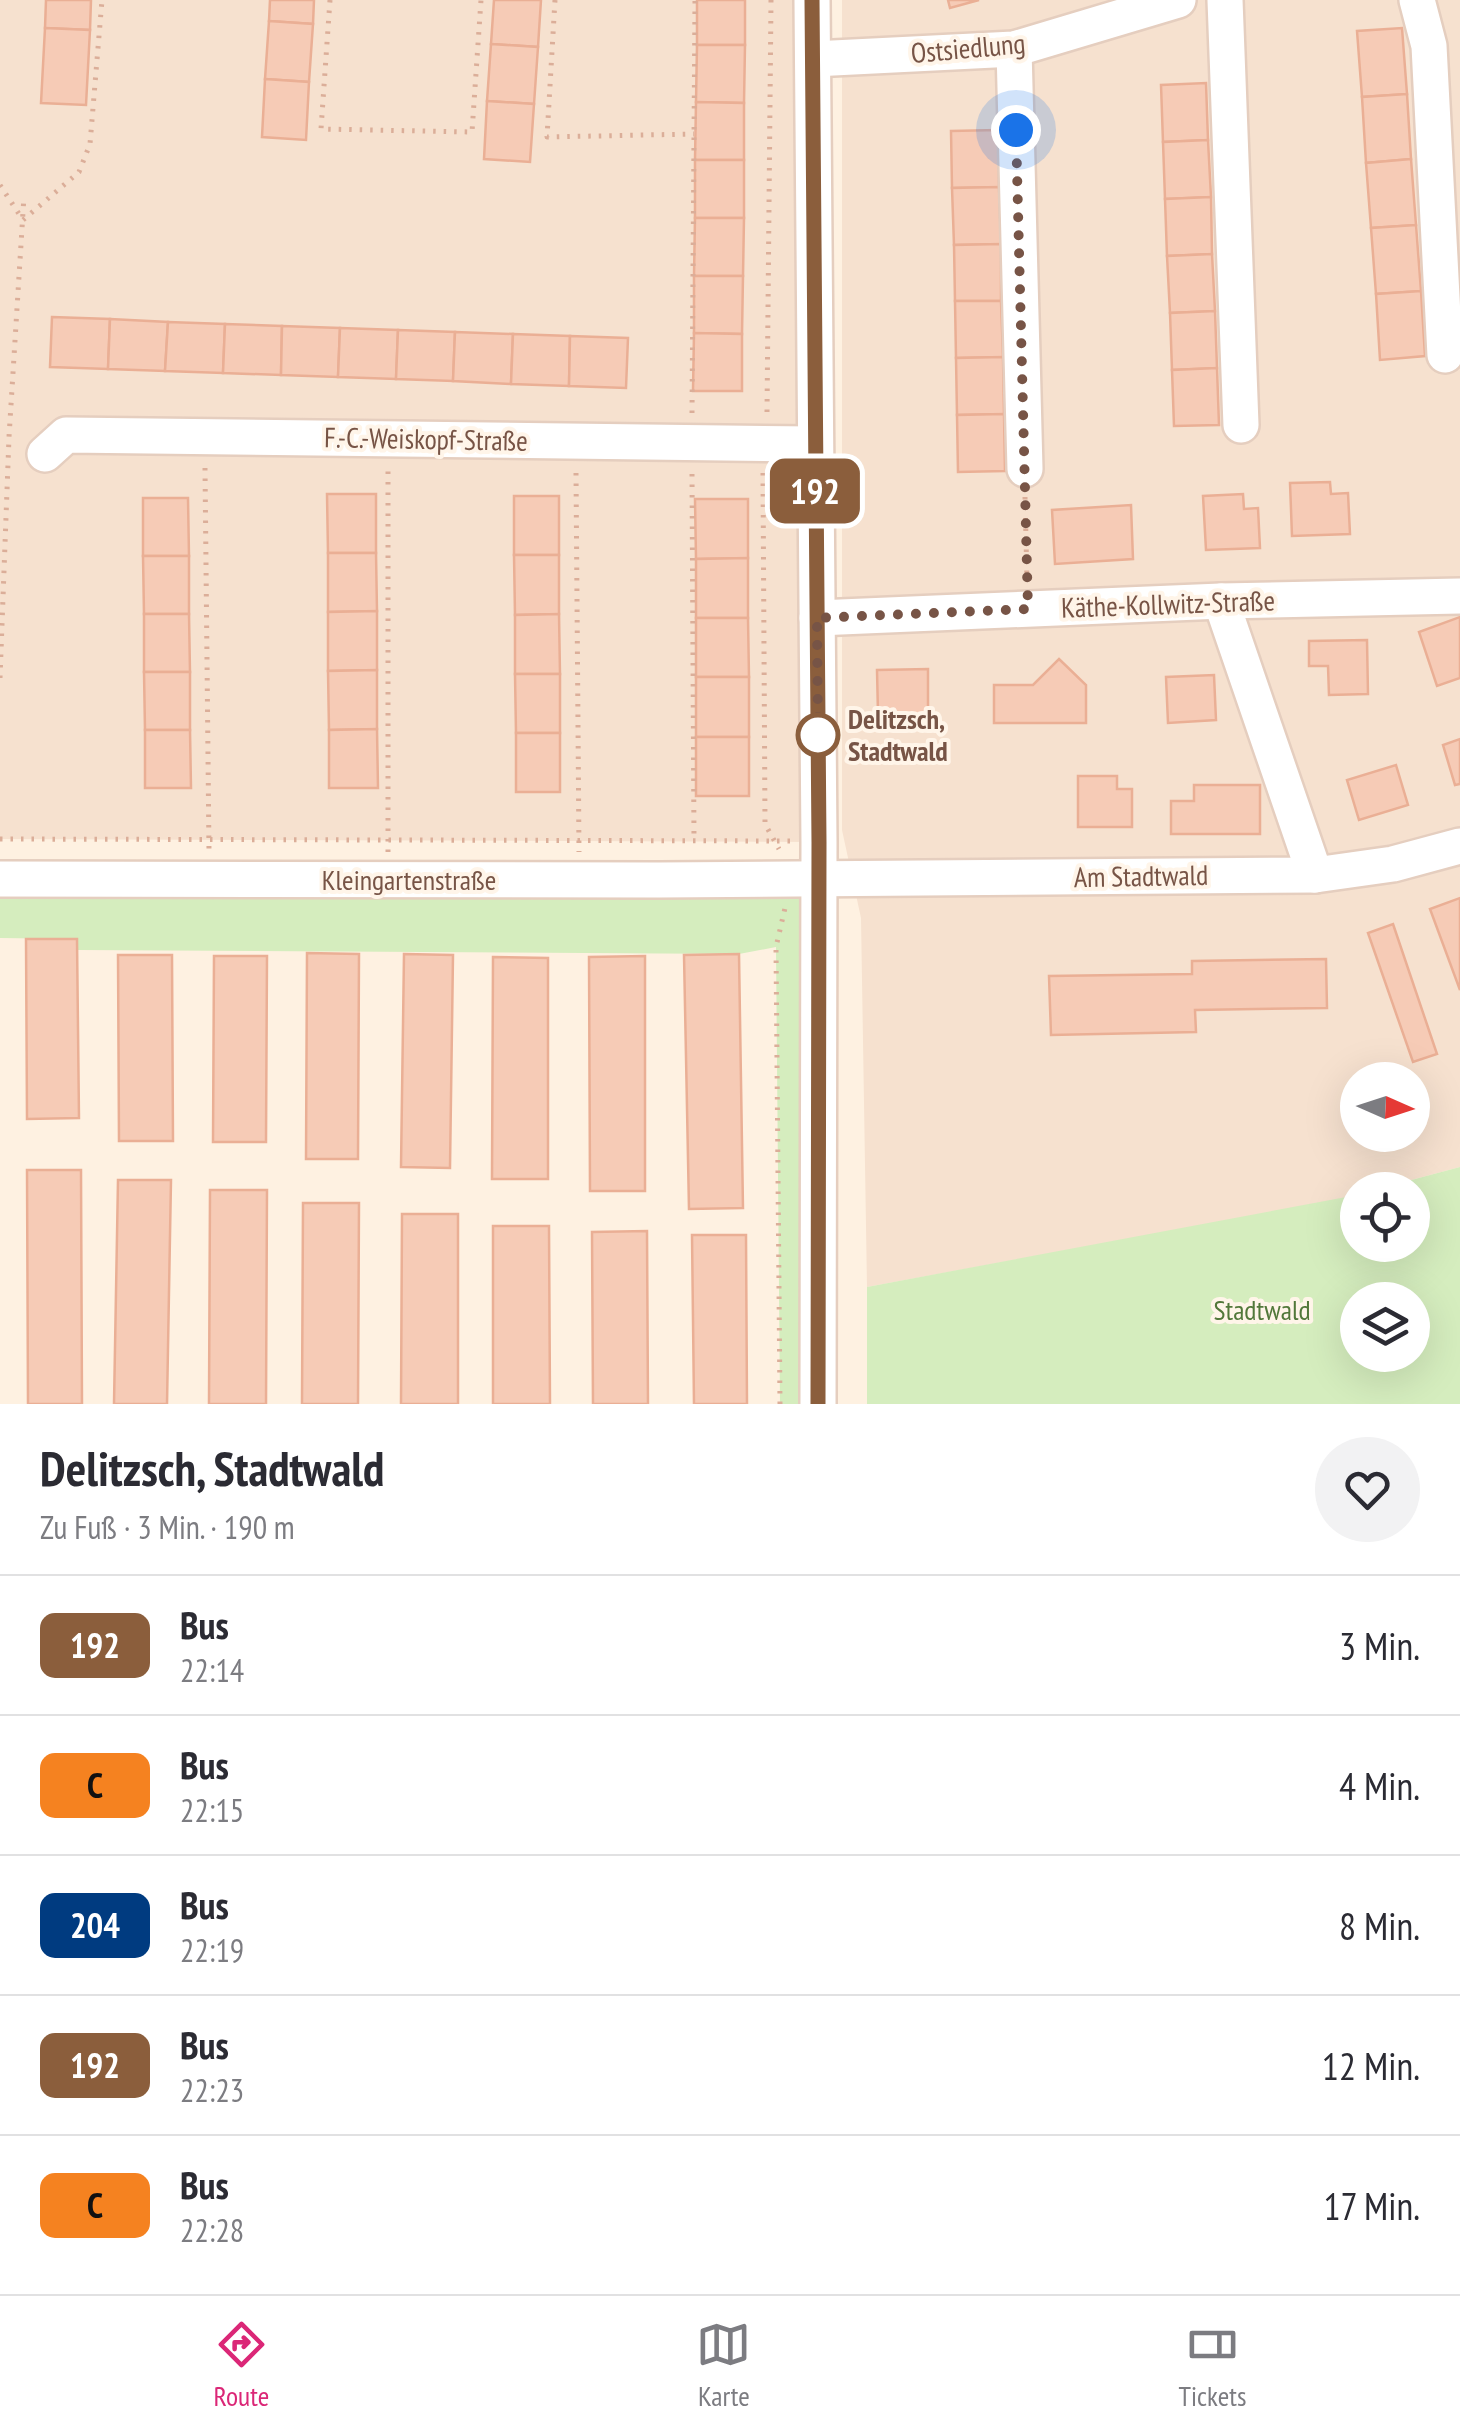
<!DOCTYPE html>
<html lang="de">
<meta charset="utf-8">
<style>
body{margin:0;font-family:"PT Sans Narrow",sans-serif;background:#f2f2f3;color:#2b2b33;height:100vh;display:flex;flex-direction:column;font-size:38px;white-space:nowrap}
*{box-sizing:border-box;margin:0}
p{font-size:32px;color:#7c7c81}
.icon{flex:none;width:55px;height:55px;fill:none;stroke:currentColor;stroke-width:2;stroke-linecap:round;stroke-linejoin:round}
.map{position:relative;height:1404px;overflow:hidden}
.drawer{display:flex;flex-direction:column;background:#fff;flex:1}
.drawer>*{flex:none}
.badge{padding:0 20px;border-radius:15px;font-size:35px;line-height:65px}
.needle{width:65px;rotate:93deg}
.tools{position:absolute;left:1340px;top:1062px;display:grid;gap:20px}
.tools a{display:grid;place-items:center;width:90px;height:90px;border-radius:50%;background:#fff;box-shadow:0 10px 40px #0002;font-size:50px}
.you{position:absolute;width:50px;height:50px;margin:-25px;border:8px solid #fff;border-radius:50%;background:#1a73e8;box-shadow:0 0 0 15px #1a73e833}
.map>.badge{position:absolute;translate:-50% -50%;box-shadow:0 0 0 5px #fff}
.round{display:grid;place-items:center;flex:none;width:105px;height:105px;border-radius:52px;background:#f2f2f3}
.headline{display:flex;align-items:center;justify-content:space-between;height:170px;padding:0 40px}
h1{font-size:48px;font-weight:700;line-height:75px}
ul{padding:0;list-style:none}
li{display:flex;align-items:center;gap:30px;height:140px;padding:0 40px;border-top:2px solid #e1e1e2}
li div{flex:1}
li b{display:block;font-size:38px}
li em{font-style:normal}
li .badge{min-width:110px;font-weight:700;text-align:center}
.tab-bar{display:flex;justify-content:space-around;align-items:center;height:140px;border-top:2px solid #e1e1e2;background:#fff;font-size:28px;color:#7c7c81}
.tab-bar a{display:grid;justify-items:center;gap:5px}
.tab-bar .active{color:#db2777}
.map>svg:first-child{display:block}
</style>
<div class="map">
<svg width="1460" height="1404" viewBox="0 0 1460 1404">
<rect width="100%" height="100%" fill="#fef1e1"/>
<g fill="#f6e1cf" fill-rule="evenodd">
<polygon points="0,0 815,0 819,842 0,839"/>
<path d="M 842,0 L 1460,0 L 1460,1167 L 1374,1190 L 1358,1190 L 1357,1195 L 1335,1201 L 867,1287 L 861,918 L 842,830 ZM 1358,1080 L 1412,1080 L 1412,1135 L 1358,1135 Z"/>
</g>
<g fill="#d5edbe" fill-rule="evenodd">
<polygon points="0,879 819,880 818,1404 780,1404 776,947 739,954 77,950 76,939 0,938"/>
<path d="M 1460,1167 L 1460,1404 L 867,1404 L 867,1287 L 1357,1195 L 1358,1245 L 1412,1245 L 1412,1190 L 1374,1190 ZM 1358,1300 L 1412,1300 L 1412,1355 L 1358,1355 Z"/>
</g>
<g fill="#f6cbb6" stroke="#eaaf95" stroke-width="2.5">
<polygon points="46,0 91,0 90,30 45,28"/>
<polygon points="270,0 314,0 313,24 269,21"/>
<polygon points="494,0 541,0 538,47 491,44"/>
<rect x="697" y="0" width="48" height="45"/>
<polygon points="948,0 979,0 950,8"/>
<polygon points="269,21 313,24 309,82 265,79"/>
<polygon points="45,28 90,30 86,105 41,103"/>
<polygon points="1402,28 1407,94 1362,97 1357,31"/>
<polygon points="491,44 538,47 534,104 487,101"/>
<polygon points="697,45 745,45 744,103 696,102"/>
<polygon points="265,79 309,82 306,140 262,137"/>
<polygon points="1206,83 1208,140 1163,142 1161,85"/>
<polygon points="1407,94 1411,159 1366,163 1362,97"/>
<polygon points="487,101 534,104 530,162 484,159"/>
<polygon points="696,102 744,103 744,160 695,160"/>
<polygon points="998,130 999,187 952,188 951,131"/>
<polygon points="1208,140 1211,197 1165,199 1163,142"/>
<polygon points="1411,159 1416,225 1371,228 1366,163"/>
<rect x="695" y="160" width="49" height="58"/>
<polygon points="999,187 1001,244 954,245 952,188"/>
<polygon points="1211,197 1212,254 1167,256 1165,199"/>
<polygon points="695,218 744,218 743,276 694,276"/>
<polygon points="1416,225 1421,291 1376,294 1371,228"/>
<polygon points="1001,244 1001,301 955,301 954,245"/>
<polygon points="1212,254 1215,311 1170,313 1167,256"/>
<polygon points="694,276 743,276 742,334 694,333"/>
<polygon points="1421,291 1425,356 1380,360 1376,294"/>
<polygon points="955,301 1001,301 1003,357 956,358"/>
<polygon points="1215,311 1217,368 1172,370 1170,313"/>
<polygon points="52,317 110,319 108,369 50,367"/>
<polygon points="110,319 168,322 165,371 108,369"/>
<polygon points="168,322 225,324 223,373 165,371"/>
<polygon points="225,324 282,326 281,375 223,373"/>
<polygon points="282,326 340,328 338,377 281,375"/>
<polygon points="340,328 398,330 396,379 338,377"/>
<polygon points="398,330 455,332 453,381 396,379"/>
<polygon points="455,332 513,334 511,384 453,381"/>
<polygon points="694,333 742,334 742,391 693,391"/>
<polygon points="513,334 570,336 569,386 511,384"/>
<polygon points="570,336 628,338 626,388 569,386"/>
<polygon points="1003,357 1004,414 957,415 956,358"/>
<polygon points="1217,368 1219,425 1174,426 1172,370"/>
<polygon points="1004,414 1005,471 958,472 957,415"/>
<polygon points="1330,482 1331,494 1348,493 1350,534 1292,536 1290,483"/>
<polygon points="327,494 376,494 376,553 328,553"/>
<polygon points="1243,494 1244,509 1258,508 1260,548 1206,550 1203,496"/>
<rect x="514" y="496" width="45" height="59"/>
<polygon points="143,498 188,498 189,556 143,556"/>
<polygon points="695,499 748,499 748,558 696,559"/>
<polygon points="1131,505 1133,559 1055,564 1052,510"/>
<polygon points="328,553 376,553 377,611 328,612"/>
<polygon points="514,555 559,555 559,614 515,615"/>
<polygon points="143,556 189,556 189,614 144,614"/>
<polygon points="748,558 748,618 696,618 696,559"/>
<polygon points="377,611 377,670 328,671 328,612"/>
<polygon points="144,614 189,614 190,672 144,672"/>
<polygon points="559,614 560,674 515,674 515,615"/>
<polygon points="1460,617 1460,678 1437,686 1419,632"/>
<polygon points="696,618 748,618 749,677 696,677"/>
<polygon points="1367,640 1368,694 1329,695 1328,666 1309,666 1309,641"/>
<polygon points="1059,659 1086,685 1086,723 994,723 994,685 1033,685"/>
<polygon points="928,669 928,713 878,714 877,670"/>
<polygon points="377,670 377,729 329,730 328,671"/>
<polygon points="144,672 190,672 190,730 145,730"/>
<polygon points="515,674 560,674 560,733 516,733"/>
<polygon points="1214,675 1216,720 1168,723 1166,677"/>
<rect x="696" y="677" width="53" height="60"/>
<polygon points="377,729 378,788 329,788 329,730"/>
<polygon points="145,730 190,730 191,788 145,788"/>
<rect x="516" y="733" width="44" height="59"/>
<rect x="696" y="737" width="53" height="59"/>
<polygon points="1460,739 1460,784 1455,785 1443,745"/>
<polygon points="1396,765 1408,805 1359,820 1347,780"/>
<polygon points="1078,776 1117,776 1117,789 1132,789 1132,827 1078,827"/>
<polygon points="1194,785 1260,785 1260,834 1171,834 1171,801 1194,801"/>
<polygon points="1460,898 1460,990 1430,909"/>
<polygon points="1393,924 1437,1054 1413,1062 1368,933"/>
<polygon points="26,939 77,939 79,1118 27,1119"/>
<polygon points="307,953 359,954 358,1159 306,1159"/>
<polygon points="404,954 453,955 450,1168 401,1167"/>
<polygon points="739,954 743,1208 689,1209 684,955"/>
<polygon points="118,955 172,955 173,1141 119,1141"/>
<polygon points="214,956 267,956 266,1142 213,1142"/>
<polygon points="645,956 645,1191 590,1191 589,957"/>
<polygon points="493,957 548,958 548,1179 492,1179"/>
<polygon points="1326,959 1327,1008 1195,1010 1196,1032 1051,1035 1049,976 1192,974 1192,961"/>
<polygon points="27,1170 81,1170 82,1404 28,1404"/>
<polygon points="118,1180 171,1180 167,1404 114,1404"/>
<polygon points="210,1190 267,1190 266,1404 209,1404"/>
<polygon points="303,1203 359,1203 358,1404 302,1404"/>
<polygon points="402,1214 458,1214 458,1404 401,1404"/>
<polygon points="493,1226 549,1226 550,1404 493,1404"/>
<polygon points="647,1231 648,1404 593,1404 592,1232"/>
<polygon points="692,1235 746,1235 747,1404 694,1404"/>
</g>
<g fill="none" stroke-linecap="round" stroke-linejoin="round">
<defs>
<g id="minor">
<polyline points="812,0 819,842 818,1404"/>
<polyline points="1225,0 1241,425"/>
<polyline points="1417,0 1429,46 1445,355"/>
<polyline points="1014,49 1025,469"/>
<polyline points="813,59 1014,49 1178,0"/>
<polyline points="45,454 66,435 813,444"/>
<polyline points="1221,601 1315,875"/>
<polyline points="817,618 1221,601 1460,596"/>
<polyline points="0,879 659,880 1315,875 1393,864 1460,846"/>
</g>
</defs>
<use href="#minor" stroke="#e5cebf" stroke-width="40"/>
<g stroke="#dbae99" stroke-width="5" stroke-dasharray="2.5 8" stroke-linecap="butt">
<polyline points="330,0 321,129 472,132 481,0"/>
<polyline points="555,0 547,137 694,134"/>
<polyline points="0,185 23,220 79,172 90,144 102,0"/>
<polyline points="767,412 771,0"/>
<polyline points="692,413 695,0"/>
<polyline points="205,468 209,851"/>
<polyline points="576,473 579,852"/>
<polyline points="763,473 765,824 779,849"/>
<polyline points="692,474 694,841"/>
<polyline points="1025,497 1027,581"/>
<polyline points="0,678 9,437 24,196"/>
<polyline points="0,839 791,841"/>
<polyline points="388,852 388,468"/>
<polyline points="780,1404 776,947 785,908"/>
</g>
<use href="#minor" stroke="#fff" stroke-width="35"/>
</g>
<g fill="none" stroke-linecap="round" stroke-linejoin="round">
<defs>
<polyline id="line" points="812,0 819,842 818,1404"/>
</defs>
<use href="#line" stroke="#fff" stroke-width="22"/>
<use href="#line" stroke="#8b5e3c" stroke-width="15"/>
<polyline stroke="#775446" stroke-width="10" stroke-dasharray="0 18" points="818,735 817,618 1028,609 1016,130"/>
</g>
<circle fill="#fff" stroke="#8b5e3c" stroke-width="5" cx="818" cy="735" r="20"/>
<g text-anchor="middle" stroke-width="8" stroke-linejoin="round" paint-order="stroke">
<g font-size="28" fill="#775446" stroke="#fff5e9">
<text transform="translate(968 48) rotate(-5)" y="10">Ostsiedlung</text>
<text transform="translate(426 439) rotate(1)" y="10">F.-C.-Weiskopf-Straße</text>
<text transform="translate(1168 604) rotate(-2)" y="10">Käthe-Kollwitz-Straße</text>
<text transform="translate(1141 876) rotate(-1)" y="10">Am Stadtwald</text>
<text x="409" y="890">Kleingartenstraße</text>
</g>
<g font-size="28" font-weight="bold" fill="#775446" stroke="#fff5e9" text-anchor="start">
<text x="848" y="729">Delitzsch,<tspan x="848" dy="32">Stadtwald</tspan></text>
</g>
<g font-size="28" fill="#52783a" stroke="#fff5e9">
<text x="1262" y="1320">Stadtwald</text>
</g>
</g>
</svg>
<div class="tools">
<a><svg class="needle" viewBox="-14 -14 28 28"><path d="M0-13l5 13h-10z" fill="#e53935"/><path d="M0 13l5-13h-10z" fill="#7c7c81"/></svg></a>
<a><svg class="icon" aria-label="locate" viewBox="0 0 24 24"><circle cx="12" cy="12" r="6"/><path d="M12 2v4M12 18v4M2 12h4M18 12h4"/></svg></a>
<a><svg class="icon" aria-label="layers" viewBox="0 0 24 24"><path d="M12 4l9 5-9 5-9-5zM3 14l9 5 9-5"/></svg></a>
</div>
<div class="you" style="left:1016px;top:130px"></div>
<b class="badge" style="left:815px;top:491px;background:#8b5e3c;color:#fff">192</b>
</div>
<section class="drawer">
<div class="headline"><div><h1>Delitzsch, Stadtwald</h1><p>Zu Fuß · 3 Min. · 190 m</p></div><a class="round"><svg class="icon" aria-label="heart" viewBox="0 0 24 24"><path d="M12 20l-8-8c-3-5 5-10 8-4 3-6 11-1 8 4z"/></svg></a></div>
<ul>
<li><span class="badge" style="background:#8b5e3c;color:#fff">192</span><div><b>Bus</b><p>22:14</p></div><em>3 Min.</em></li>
<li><span class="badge" style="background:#f58220;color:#111">C</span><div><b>Bus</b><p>22:15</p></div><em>4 Min.</em></li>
<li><span class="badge" style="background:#003b80;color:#fff">204</span><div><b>Bus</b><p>22:19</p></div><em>8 Min.</em></li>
<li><span class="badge" style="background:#8b5e3c;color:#fff">192</span><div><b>Bus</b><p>22:23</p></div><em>12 Min.</em></li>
<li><span class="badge" style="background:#f58220;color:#111">C</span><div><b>Bus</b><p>22:28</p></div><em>17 Min.</em></li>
</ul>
</section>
<nav class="tab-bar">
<a class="active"><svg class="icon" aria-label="directions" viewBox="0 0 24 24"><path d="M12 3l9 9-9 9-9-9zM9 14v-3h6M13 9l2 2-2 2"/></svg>Route</a>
<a><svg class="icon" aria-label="map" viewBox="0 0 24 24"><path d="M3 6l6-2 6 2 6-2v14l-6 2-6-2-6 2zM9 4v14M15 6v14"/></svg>Karte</a>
<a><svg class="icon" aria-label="tickets" viewBox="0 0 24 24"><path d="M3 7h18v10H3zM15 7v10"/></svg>Tickets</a>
</nav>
